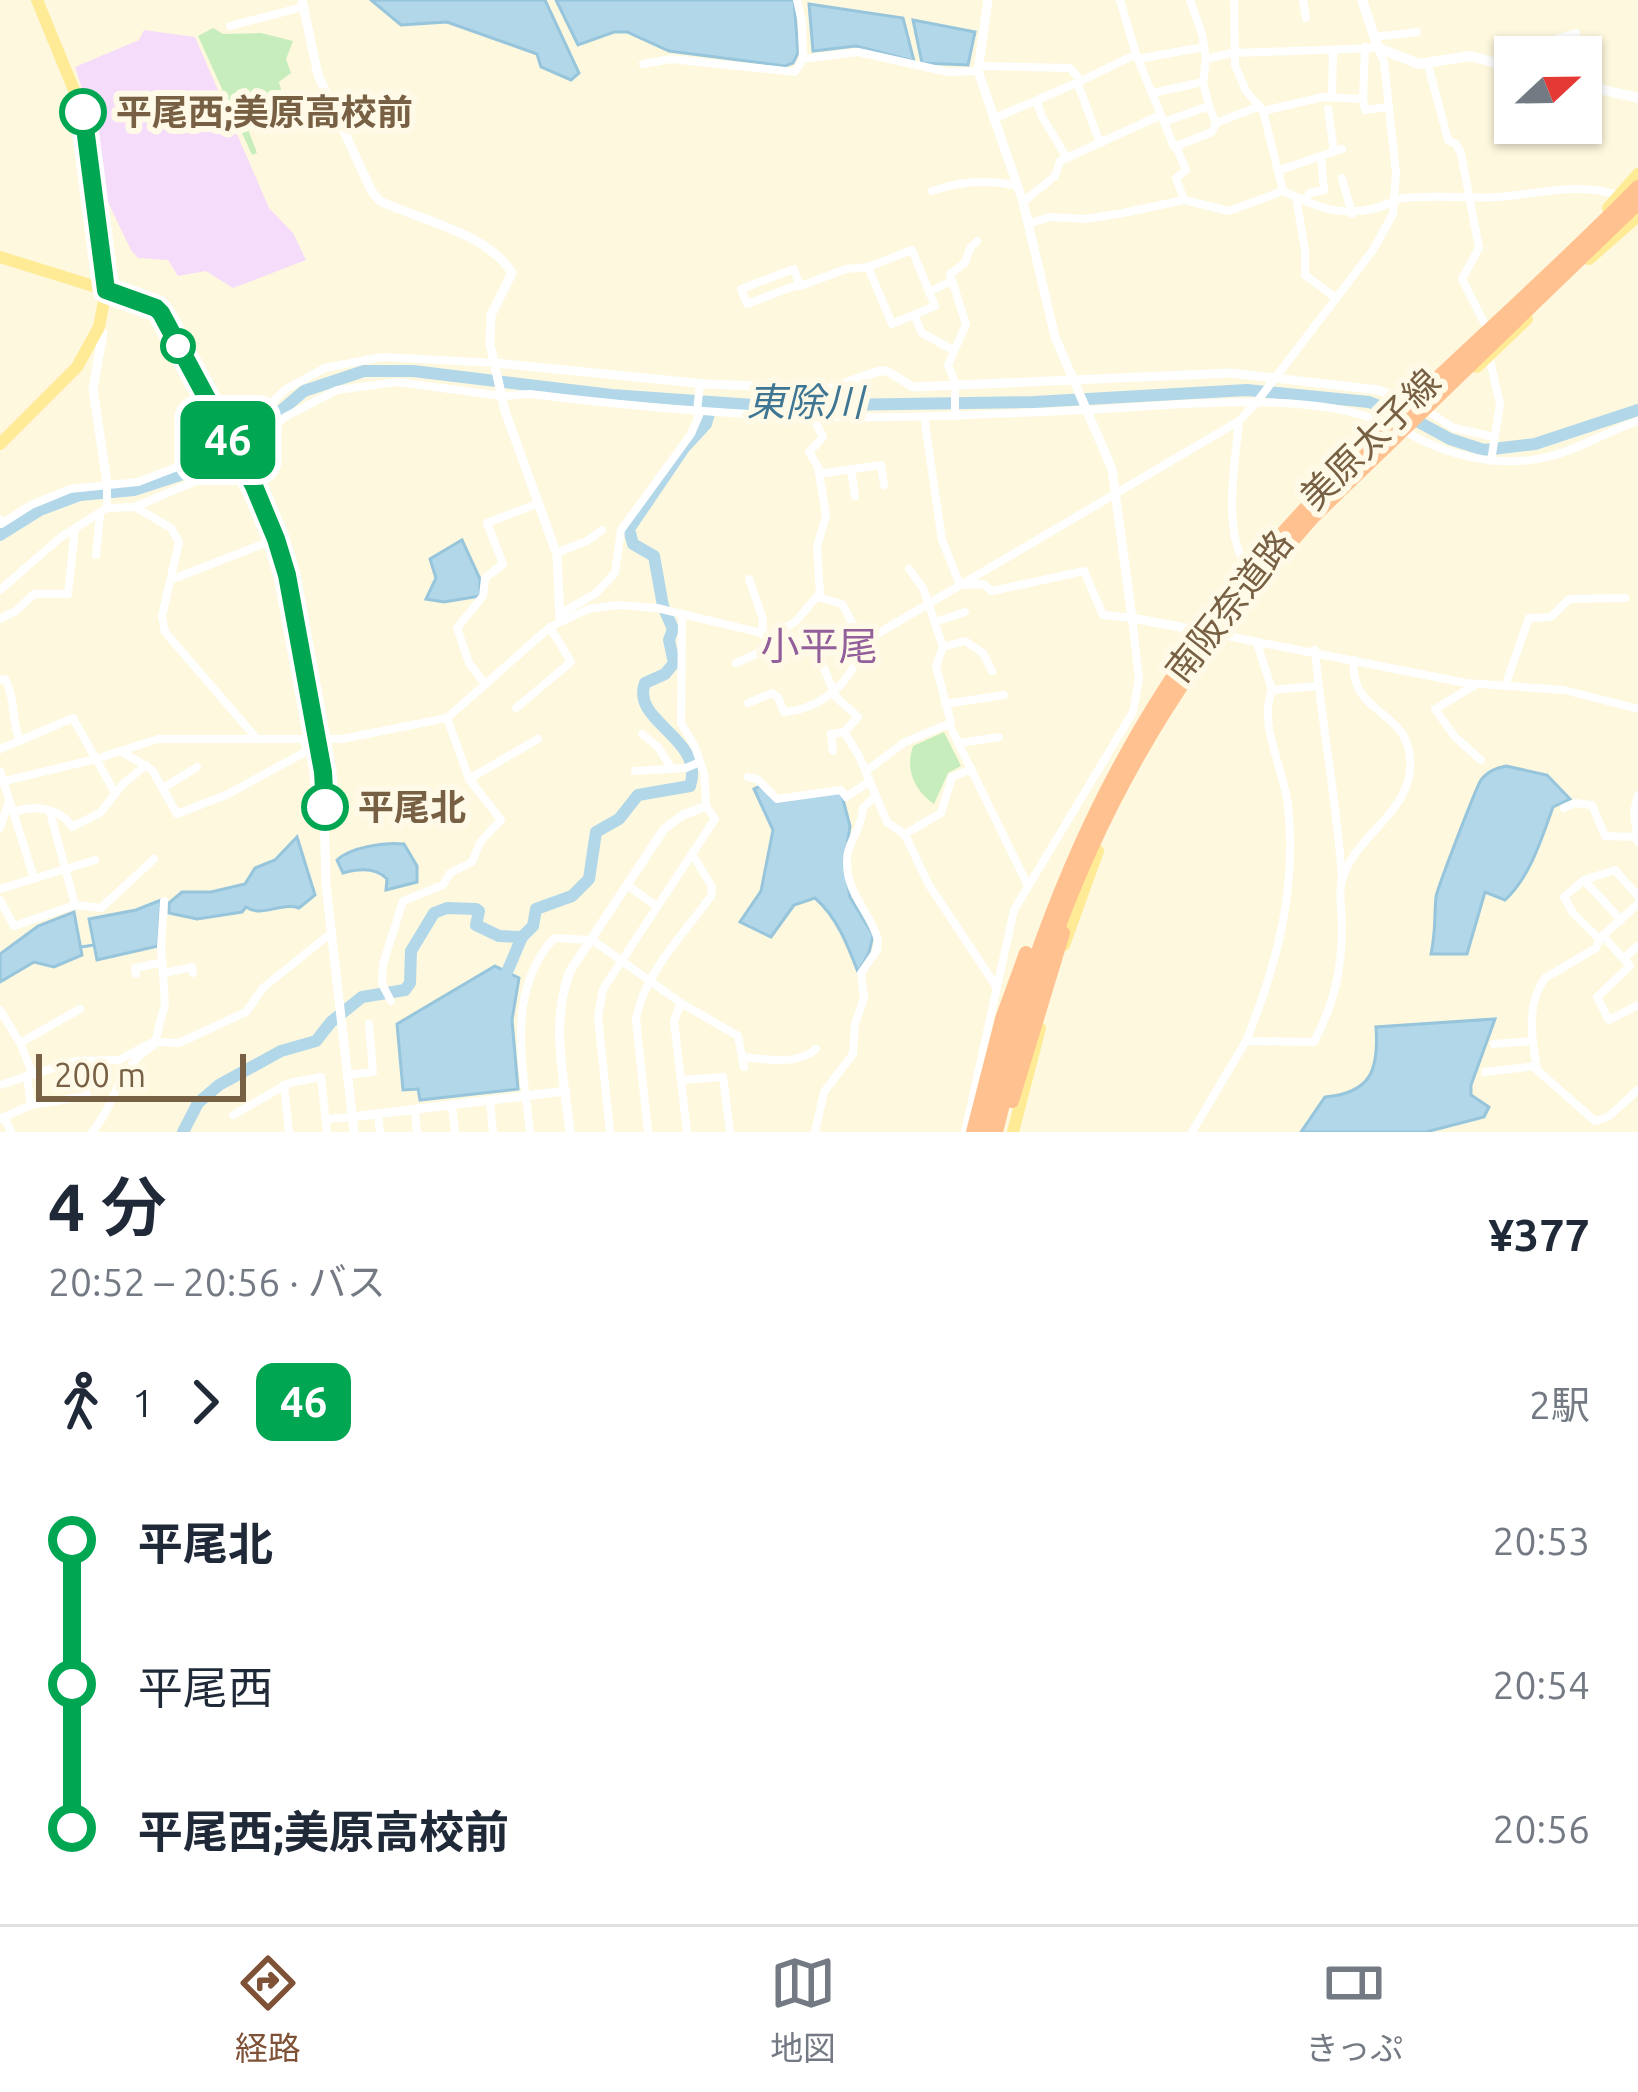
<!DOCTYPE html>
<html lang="ja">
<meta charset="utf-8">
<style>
body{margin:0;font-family:Ubuntu,"Noto Sans JP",sans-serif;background:#f2f2f3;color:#1f2937;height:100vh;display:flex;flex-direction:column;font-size:45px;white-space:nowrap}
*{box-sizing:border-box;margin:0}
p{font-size:39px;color:#747a83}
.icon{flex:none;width:66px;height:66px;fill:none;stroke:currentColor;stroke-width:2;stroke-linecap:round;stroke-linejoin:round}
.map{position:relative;height:1132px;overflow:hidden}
.sheet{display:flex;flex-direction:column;background:#fff;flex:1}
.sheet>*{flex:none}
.badge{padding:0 24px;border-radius:18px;font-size:42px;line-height:78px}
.needle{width:78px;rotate:68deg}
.fabs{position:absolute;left:1494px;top:36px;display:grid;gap:24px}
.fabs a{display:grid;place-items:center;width:108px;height:108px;border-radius:0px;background:#fff;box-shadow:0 3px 9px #0004;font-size:60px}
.scale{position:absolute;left:36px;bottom:30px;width:210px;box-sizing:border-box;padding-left:12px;border:6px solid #776044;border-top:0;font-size:33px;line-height:42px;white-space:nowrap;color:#776044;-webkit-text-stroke:9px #fffae7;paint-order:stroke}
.map>.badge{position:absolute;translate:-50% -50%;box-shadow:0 0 0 6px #fff}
.legs{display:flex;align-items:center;gap:18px;height:132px;padding:0 48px;font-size:39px}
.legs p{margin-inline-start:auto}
.headline{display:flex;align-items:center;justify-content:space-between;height:204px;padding:0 48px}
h1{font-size:66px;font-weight:600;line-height:90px}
ul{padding:0 48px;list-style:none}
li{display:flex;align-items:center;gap:42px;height:144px;font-size:45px}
li i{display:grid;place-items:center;width:18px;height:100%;margin:0 15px;background:currentColor}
li i::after{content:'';width:30px;height:30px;margin:-15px;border:9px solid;border-radius:50%;background:#fff}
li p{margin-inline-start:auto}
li:first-child i{background:linear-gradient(#0000 50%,currentColor 0)}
li:last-child i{background:linear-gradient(currentColor 50%,#0000 0)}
.dock{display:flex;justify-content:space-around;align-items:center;height:168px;border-top:3px solid #e0e1e3;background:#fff;font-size:33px;color:#747a83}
.dock a{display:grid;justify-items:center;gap:6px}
.dock .on{color:#7f5237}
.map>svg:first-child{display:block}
</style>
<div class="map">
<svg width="1638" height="1132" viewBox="0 0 1638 1132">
<rect width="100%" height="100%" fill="#fef8df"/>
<polygon fill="#f5dcfa" points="144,30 195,37 269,208 293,233 306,260 233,288 206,271 178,276 168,260 138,258 131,250 104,194 94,126 75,67 139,40"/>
<g fill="#c7edbc">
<polygon points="213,28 223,34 261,33 293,41 286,59 291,73 279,82 286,107 270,103 263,111 263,119 246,124 257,153 252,155 198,36"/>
<path d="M 944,732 L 961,766 L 948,773 L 934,804 C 914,790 905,770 913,746 Z"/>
</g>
<g fill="#b2d7e9" stroke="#97c5dc" stroke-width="3">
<polygon points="371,0 545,0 579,73 571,80 541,67 537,54 447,22 401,25"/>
<polygon points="556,0 794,0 798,53 793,63 785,66 669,51 627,32 614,32 578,45"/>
<polygon points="809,4 903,18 914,61 856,46 813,51"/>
<polygon points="913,20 975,32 968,65 922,63"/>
<polygon points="462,540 480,579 480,596 444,602 426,599 436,578 430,559"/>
<path d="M 1506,766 L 1547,775 L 1570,799 L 1553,807 C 1542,838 1530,877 1505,900 L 1485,892 L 1467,954 L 1431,954 C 1436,931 1434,917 1436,897 C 1437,889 1477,785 1481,780 C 1488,771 1496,768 1506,766 Z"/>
<path d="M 760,786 L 778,802 L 841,792 L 850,826 L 844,864 L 850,897 L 873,935 L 869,953 L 858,972 C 848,946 837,917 815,898 L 794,905 L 771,937 L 740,922 L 761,891 L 773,830 L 754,789 Z"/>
<path d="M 297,837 L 315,895 L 299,908 C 280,902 262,918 246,907 L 242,912 L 197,919 L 169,913 L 169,903 L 182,892 L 211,892 L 245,884 L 255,868 L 275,860 Z"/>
<path d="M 404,844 L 417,866 L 417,882 L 386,890 L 387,879 C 376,867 357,869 343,873 L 337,860 C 351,847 384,842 404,844 Z"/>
<polygon points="161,900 158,946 97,960 89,919 136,910"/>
<polygon points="74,912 82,955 54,967 34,962 0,982 0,954 38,926"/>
<polygon points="495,966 519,978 512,1020 518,1089 420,1100 418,1089 403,1090 397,1024"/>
<path d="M 1495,1019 L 1471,1085 L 1471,1095 L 1489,1107 L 1484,1117 L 1426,1132 L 1301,1132 L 1325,1097 C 1371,1093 1379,1070 1376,1027 Z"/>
</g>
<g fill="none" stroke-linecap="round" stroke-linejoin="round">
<polyline stroke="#97c5dc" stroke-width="3" points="81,947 94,945"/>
<g stroke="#b2d7e9" stroke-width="12">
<polyline points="0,535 40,510 80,495 134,490 186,473 242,444 304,391 364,371 413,371 612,395 767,406 1034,402 1247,390 1369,402 1415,420 1450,439 1484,450 1535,444 1638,410"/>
<polyline points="507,972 522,937"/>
<path d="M 183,1132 L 198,1103 L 219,1085 L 281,1051 L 316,1041 L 331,1022 L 362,997 L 405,990 L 410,983 L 411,951 L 434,913 L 447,908 L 476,909 L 479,911 L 476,925 L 499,936 L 522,937 L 533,926 L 536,909 L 572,896 L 589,879 L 596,832 L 619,819 L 638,795 L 690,786 C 706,738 630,722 645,683 L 665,674 L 674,663 L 669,640 L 673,629 L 663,606 L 654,556 L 633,544 L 629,529 L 684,448 L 706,424 L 712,403"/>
</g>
<g stroke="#fff" stroke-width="8">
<polyline points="797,0 802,22 803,59"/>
<polyline points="1120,0 1136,54"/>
<polyline points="1234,0 1235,65 1246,91 1263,111 1283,191"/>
<polyline points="1303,0 1306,18"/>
<polyline points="230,26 303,7"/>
<polyline points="1374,37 1417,32"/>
<polyline points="1524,57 1535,45 1576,33"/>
<polyline points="1138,59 1161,115"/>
<polyline points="643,64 671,59 795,72 803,59 858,52 948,72 978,71"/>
<polyline points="1428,65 1448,140 1456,144 1461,153 1479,248 1462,279 1487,328"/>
<polyline points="978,66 1070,68 1081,81 1136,54 1138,59 1204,47"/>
<polyline points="1077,82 1100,143"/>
<polyline points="1203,82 1209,106"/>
<polyline points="1152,93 1203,82 1206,59"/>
<polyline points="1332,96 1333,50"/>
<polyline points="1363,99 1365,110 1389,107"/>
<polyline points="1037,100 1041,115 1067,158"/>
<polyline points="1328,109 1334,152"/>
<polyline points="1263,111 1323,97 1363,99 1365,47"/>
<polyline points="993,119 1081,81"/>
<polyline points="1164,122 1209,106 1216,123"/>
<polyline points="1176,146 1186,170 1176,178 1184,200"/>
<polyline points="1280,170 1342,149"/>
<polyline points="1342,178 1352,214"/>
<path d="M 932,191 C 960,181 988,179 1018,186"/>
<polyline points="1296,197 1305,250 1305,275 1336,298"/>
<polyline points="1304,199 1310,193 1324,190 1321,156"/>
<path d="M 1395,199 C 1430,194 1464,199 1499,197 C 1538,194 1582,181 1620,196"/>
<polyline points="1023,202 1055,176 1060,161 1161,115 1174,147 1212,132 1216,123 1260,106"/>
<path d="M 1028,224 L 1050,217 L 1086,219 L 1123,213 L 1184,200 L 1229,211 L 1283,191 C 1324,210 1352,221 1395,201"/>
<polygon points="912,250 935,306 892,324 868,267"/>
<polyline points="800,286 794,269 741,289 747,304 792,287 803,285 846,269 868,267"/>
<polyline points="929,292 952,281"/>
<polyline points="914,315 922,333 953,350"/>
<polyline points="1489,356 1500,404 1491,461"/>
<polyline points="697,412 700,383"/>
<polyline points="1429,412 1454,428 1494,437"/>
<polyline points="924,416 942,540 960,585"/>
<polyline points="955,416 955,382 948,365 966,324 950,274 965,263 970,248 977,241"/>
<path d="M 1239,422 C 1235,461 1222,534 1247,567"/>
<path d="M 1408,433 C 1456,460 1514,471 1567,451 C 1591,442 1614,429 1638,421"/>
<polyline points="851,469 855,496"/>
<polyline points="819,474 881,465 884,485"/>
<polyline points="107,483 107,508"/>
<polyline points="137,508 171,528 179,542 162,616 165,632 257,739"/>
<polyline points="0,520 1,524 31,505 70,489 138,482 203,457 238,435 286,389 325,368 382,357 496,363"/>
<polyline points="556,553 587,541 602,530"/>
<polyline points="96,555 100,515"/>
<polyline points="909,569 923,588 943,647"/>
<polyline points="173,579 276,539"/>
<polyline points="749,579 763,619 762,634"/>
<polyline points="962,585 983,584 992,591 1084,571 1103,615 1132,618 1139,679 1133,712 1014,910 965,1132"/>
<path d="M 0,590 L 61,537 L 107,508 L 135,507 L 191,483 L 254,447 L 285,417 L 337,390 L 397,382 L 502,396 L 530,394 C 652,409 771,419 894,417 C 957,416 1021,413 1085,410 C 1165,406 1311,389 1383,423"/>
<polyline points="818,597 842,604 863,642"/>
<polyline points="560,614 596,593 615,573 621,530 691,434 700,413"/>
<polyline points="0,619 16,611 34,594 68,594 75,528"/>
<polyline points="935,622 965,612"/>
<polyline points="1222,635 1466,683 1564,690 1638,709"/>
<polyline points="1257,643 1272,690 1318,686"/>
<polyline points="814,645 836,697 858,717 844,732"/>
<path d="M 1315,650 C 1322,727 1337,802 1342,879"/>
<polyline points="736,663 758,653 777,632 795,622 820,593 817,547 826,515 818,467 809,452 823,437 813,417"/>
<path d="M 0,680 L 5,679 C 16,700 11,721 20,741"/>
<polyline points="485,684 469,663 457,628 483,596 485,578 503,564 487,523 539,503"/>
<polyline points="1475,685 1435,709 1455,737 1481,760"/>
<polyline points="1505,686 1529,618 1551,617 1569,599 1625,598"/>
<path d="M 748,703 L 772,693 L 778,697 L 784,712 C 815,710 843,690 856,662 L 850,650"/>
<polyline points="945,704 1004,695"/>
<polyline points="516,708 571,662 550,627"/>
<polyline points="949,724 1028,886"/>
<polyline points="642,734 658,747 672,769"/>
<polyline points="959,743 999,737"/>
<polyline points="0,749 73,718 115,793"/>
<polyline points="121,751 152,770 177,814 226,795 307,751 304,740"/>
<polyline points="833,751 831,734 844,732 859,756 887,822 905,835 929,885 996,986"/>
<polyline points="0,771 34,878"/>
<polyline points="635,771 686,768 700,762"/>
<polyline points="866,771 905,742 951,723 936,666 943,647 965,641 983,653 992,671"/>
<polyline points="748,777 757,779 777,799 841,790 846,797 870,781"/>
<polyline points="469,779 538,739"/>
<polyline points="0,782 96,759 158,739 342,739 447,718 550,627 588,609 617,605 657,608 811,645 850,650 1239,421 1256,403 1373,250 1393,214 1396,173 1384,62 1378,48 1232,53 1206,59 1202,34 1190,0"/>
<polyline points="163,788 197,767"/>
<polyline points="1638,795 1634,812 1638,842"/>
<polyline points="1564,808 1575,803 1592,805 1605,836 1636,837"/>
<path d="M 13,812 C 33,805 60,807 72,827 L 100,813 L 123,784 L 146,765"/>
<polyline points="50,812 75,905"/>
<polyline points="0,828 9,801"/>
<polyline points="905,834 941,813 952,777 972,769"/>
<polyline points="1584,880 1621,920"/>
<polyline points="627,885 656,906"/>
<polyline points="0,889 95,860"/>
<polyline points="0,900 14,926 75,905 101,908 154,859"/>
<path d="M 1638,904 L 1599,939 L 1596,948 L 1545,978 C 1525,1006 1532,1039 1537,1070 L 1595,1121 L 1608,1117 L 1638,1090"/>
<polyline points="1603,936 1630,966 1597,997 1609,1020 1638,1005"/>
<polyline points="591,939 681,1003 738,1036 744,1067"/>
<polyline points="1599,939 1573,913 1564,897 1584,880 1615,870 1638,896"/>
<polyline points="1624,958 1638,946"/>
<polyline points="164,973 192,967 193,973"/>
<polyline points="136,974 135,968 163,962"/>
<polyline points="391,1001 382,984 383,964 403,901 443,885 450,873 472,862 481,841 501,820 469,779 447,718"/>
<polyline points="681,1003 674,1021 687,1132"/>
<polyline points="0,1010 20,1043 32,1072"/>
<path d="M 1246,1041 C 1277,965 1297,889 1288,806 C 1284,768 1258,726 1272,690"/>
<polyline points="155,1042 165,1004 161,947 164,901"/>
<polyline points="20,1043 80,1009"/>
<polyline points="1494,1044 1532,1041"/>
<path d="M 742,1057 C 766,1059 796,1066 816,1049"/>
<polyline points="1485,1072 1536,1066"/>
<polyline points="347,1075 373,1072 369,1024"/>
<polyline points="681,1080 723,1077 730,1132"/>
<polyline points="0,1085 76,1061 119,1060 151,1043"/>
<polyline points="284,1085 289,1132"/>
<polyline points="490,1101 493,1132"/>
<polyline points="31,1105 87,1096 80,1061"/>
<polyline points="452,1106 455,1132"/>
<polyline points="415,1110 417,1132"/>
<polyline points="378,1114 380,1132"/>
<polyline points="233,1115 289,1083 321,1077 327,1132"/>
<polyline points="4,1117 11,1132"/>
<polyline points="0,1119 31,1105 27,1075"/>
<polyline points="326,1119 352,1117"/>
<path d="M 92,1132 C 111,1111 115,1082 134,1062 C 140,1054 150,1048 158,1042 L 179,1043 L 246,1012 L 263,988 L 331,933"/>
<path d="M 530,1132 C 523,1065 505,992 554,938 L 589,940"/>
<polyline points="610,1132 598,1017 603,989 715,819 706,806 704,773 695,747 681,723 682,617"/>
<path d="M 648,1132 L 636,1020 C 643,974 685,933 711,896 L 712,887 L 692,854"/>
<path d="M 815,1132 L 824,1092 L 853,1054 L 855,1024 L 864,998 L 861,973 L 877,950 L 878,940 C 870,911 846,894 847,861 C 847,841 861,833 863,808 L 875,796"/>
<path d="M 1192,1132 L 1246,1041 L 1314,1042 C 1334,1004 1342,970 1342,926 C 1342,913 1338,893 1342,880 C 1356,831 1420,810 1409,751 C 1401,709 1349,712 1354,660"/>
</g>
<g stroke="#fff" stroke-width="9">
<path d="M 302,0 L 318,75 L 372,192 L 380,201 C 419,220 488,233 512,273 L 491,315 L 490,344 L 505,411 L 557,555 L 560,619"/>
<polyline points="988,0 978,71 1023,202 1055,337 1112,469 1132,618 1207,632"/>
<polyline points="106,290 156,308 161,313 253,486 271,524 287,575 323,772 326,885 354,1132"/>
<polyline points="99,327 103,333 93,389 107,483"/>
<polyline points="496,363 706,384 828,389 879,371 887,371 913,387 1231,373 1378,390 1405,401"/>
<polyline points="352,1117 566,1091"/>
<path d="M 570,1132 C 564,1079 550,1022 570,971 L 664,829 L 683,815 L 706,806"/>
</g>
<g stroke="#fff" stroke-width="10">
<polyline points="1362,0 1378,48 1419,64 1470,56 1515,68"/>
<polyline points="1581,85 1638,98"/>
</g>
<g stroke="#ffeb95" stroke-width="12">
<polyline points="1608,208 1638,174"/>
<polyline points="0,257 106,290"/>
<polyline points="1589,259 1638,216"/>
<polyline points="1477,367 1527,319"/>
<polyline points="0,444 77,367 99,327 106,290 83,112 37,0"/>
<polyline points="1064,945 1098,851"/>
<polyline points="1013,1132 1040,1028"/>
</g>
<g stroke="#ffc18f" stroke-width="14">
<polyline points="1012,1101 1063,933"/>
<polyline points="973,1132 1002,1019 1026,953"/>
<path d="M 985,1132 C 1043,891 1134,692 1305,509 C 1410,397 1530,297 1638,187"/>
<path d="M 996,1132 C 1056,885 1142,707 1313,517 L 1638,203"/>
</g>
</g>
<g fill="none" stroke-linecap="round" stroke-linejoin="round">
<defs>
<polyline id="line-1" points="83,112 106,290 156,308 161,313 254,486 276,539 287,575 323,772 325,807"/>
</defs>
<use href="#line-1" stroke="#fff" stroke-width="27"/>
<use href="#line-1" stroke="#00a651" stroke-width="18"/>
</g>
<g fill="#fff" stroke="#00a651" stroke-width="6">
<circle cx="83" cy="112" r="21"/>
<circle cx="178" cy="346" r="15"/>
<circle cx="325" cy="807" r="21"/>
</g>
<g text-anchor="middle" stroke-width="12" stroke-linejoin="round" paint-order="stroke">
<g font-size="36" font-weight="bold" fill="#776044" stroke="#fffae7" text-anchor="start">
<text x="116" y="125">平尾西;美原高校前</text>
<text x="358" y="820">平尾北</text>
</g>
<g font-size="36" fill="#776044" stroke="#fffae7">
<text transform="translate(1370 439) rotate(-45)" y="13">美原太子線</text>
<text transform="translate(1229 606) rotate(-52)" y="13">南阪奈道路</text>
</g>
<g font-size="39" font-style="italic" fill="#3e7694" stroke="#fffae7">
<text x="805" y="416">東除川</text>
</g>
<g font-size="39" fill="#925f9b" stroke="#fffae7">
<text x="819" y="660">小平尾</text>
</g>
</g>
</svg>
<div class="fabs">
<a><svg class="needle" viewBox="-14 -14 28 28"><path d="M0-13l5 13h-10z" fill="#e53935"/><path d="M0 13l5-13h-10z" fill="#747a83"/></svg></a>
</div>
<div class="scale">200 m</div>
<b class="badge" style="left:228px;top:440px;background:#00a651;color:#fff">46</b>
</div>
<section class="sheet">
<div class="headline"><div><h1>4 分</h1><p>20:52 – 20:56 · バス</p></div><b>¥377</b></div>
<div class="legs"><svg class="icon" aria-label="walk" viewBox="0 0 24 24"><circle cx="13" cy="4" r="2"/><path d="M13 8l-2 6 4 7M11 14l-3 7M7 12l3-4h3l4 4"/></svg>1<svg class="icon" aria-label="forward" viewBox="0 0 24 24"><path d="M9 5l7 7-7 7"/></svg><b class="badge" style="background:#00a651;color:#fff">46</b><p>2駅</p></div>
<ul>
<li><i style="color:#00a651"></i><b>平尾北</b><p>20:53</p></li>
<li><i style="color:#00a651"></i><span>平尾西</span><p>20:54</p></li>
<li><i style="color:#00a651"></i><b>平尾西;美原高校前</b><p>20:56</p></li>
</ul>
</section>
<nav class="dock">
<a class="on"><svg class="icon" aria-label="directions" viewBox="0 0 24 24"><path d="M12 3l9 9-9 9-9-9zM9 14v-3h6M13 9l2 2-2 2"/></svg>経路</a>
<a><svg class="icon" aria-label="map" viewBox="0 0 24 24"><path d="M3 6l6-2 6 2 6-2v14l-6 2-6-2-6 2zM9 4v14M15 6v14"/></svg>地図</a>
<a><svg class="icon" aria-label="tickets" viewBox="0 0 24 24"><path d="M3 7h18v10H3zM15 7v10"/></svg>きっぷ</a>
</nav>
